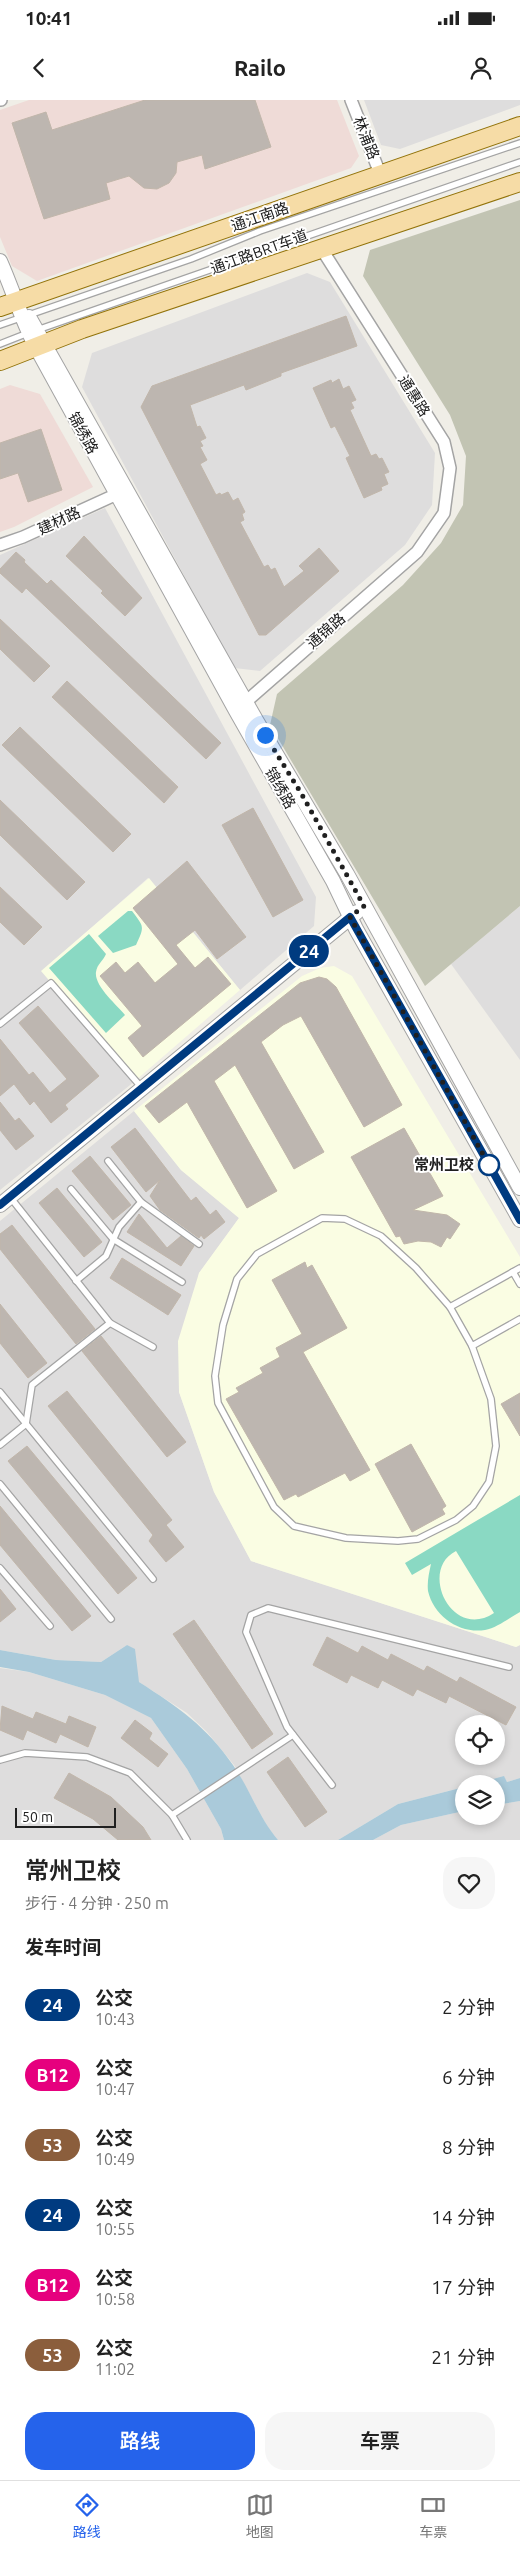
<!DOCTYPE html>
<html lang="zh">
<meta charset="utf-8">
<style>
body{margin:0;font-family:Ubuntu,"Noto Sans SC",sans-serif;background:#f6f6f6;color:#222;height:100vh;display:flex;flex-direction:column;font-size:19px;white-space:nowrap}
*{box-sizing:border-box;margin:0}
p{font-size:16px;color:#767676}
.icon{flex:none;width:28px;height:28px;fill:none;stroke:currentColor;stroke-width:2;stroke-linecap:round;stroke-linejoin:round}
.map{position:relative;height:1740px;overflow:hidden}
.side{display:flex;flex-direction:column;background:#fff;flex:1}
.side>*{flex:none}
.badge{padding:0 10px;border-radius:16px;font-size:18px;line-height:32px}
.controls{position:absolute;left:455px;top:1615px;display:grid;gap:10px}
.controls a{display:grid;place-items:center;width:50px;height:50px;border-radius:50%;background:#fff;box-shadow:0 2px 8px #0003;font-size:25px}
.scale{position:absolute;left:15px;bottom:12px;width:101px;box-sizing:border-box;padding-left:5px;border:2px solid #202020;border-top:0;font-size:14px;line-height:18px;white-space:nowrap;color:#202020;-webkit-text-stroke:4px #fff;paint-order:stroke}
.you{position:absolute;width:25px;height:25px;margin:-12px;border:4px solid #fff;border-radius:50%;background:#1a73e8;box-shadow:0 0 0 8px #1a73e833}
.map>.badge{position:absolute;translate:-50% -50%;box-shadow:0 0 0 2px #fff}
h2{padding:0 25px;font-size:19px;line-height:45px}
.round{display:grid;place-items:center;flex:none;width:52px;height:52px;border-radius:20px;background:#f6f6f6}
.headline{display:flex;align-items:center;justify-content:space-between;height:85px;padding:0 25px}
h1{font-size:24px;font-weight:600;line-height:38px}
.cta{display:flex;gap:10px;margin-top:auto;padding:10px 25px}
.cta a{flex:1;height:58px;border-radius:20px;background:#2563eb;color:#fff;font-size:20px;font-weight:600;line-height:58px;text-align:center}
.cta a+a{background:#f6f6f6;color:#222}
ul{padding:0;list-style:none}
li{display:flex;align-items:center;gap:15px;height:70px;padding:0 25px}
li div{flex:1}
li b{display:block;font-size:19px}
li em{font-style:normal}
li .badge{min-width:55px;font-weight:700;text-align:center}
.status{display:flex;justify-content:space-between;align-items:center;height:35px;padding:0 25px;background:#fff;direction:ltr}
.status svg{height:14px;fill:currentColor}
header{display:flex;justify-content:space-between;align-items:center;height:65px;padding:0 25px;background:#fff;font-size:22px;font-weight:600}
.tabs{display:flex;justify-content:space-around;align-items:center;height:70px;border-top:1px solid #e0e0e0;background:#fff;font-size:14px;color:#767676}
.tabs a{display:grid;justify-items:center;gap:2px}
.tabs .selected{color:#2563eb}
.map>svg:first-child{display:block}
</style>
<div class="status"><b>10:41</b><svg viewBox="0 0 49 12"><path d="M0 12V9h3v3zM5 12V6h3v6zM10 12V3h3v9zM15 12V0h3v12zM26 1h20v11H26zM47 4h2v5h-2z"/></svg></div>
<header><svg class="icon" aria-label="back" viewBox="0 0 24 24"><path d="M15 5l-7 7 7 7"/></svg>Railo<svg class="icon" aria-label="person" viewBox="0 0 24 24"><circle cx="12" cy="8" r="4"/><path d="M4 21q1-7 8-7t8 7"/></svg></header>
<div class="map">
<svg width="520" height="1740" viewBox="0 0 520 1740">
<rect width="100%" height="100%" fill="#f0eee7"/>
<g fill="#dedddd" fill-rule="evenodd">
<polygon points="364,0 520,0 520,5 400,49 381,45"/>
<polygon points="307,173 330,182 435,353 432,405 405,445 260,571 234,568 82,287 92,253"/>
<polygon points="105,408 316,797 314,826 240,890 148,778 42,871 135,981 0,1090 0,455"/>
<polygon points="520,806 520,960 451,864"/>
<path d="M 134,1011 L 181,1070 L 239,1118 L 199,1173 L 179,1292 L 214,1392 L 251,1461 L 516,1547 L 520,1545 L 520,1678 L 507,1682 L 504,1677 L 476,1684 L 464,1684 L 464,1687 L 398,1704 L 338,1740 L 278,1740 L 268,1728 L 234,1665 L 207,1632 L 187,1613 L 139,1582 L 127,1545 L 101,1562 L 56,1560 L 0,1550 L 0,1121 ZM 464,1624 L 496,1624 L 496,1656 L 464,1656 Z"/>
<polygon points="0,1568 29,1572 105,1595 151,1618 187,1669 221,1729 224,1740 0,1740"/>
<polygon points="520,1701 520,1740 373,1740 401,1725 464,1711 464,1716 496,1716 496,1705"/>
</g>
<g fill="#efdbd7">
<polygon points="29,0 337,0 359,56 351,68 37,181 12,166 0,137 0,10"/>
<polygon points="10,285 40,294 93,387 14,427 0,432 0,289"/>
</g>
<g fill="#fafde3">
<polygon points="149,778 240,890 135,981 41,871"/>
<polygon points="334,866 352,876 520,1157 520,1545 516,1547 251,1461 214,1392 179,1292 178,1241 199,1173 239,1118 181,1070 134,1011 302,876 320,868"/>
</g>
<polygon fill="#c2c4b3" points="520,100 520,806 425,886 270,625 277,594 403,485 441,443 463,405 466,356 450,315 363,176 370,150"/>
<g fill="#8ad9c3" fill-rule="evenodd">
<path d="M 128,811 L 132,811 C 144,827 145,826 136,845 L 113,853 L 98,836 Z"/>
<path d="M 89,834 L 106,854 C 103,861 97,864 96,872 C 94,886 117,905 125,915 L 106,933 L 49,868 Z"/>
<path d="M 520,1395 L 520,1512 C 509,1518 497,1528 485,1530 C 460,1534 434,1517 428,1491 C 427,1482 429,1473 431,1464 L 412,1475 L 405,1463 ZM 456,1451 L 494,1513 C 452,1541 418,1470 456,1451 Z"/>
</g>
<g fill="#aacada">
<path d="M 127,1545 L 135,1549 L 139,1582 C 178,1607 206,1626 233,1665 C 250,1689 259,1718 278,1740 L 224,1740 L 221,1729 L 187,1669 L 151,1618 L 105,1595 L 29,1572 L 0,1567 L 0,1550 L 56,1560 L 101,1562 Z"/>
<polygon points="504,1676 507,1682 520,1678 520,1701 496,1705 496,1684 475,1684"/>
<polygon points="464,1687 464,1711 401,1725 373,1740 338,1740 398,1704"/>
</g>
<g fill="#bdb6b0" stroke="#c1b6aa">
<polygon points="145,0 255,0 271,47 205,69 202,55 177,62 176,73 169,83 157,89 144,88 129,76 106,83 110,99 44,119 12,23 46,12 52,30"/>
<polygon points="346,216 357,246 281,273 281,276 246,290 244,285 190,305 197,327 200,326 206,338 200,341 203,346 200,347 207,360 200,364 216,395 220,393 221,395 228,392 233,401 238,398 245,412 242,414 244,420 240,422 264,467 268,465 271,470 275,468 284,487 304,471 299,466 319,448 339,471 266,535 259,535 141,307 152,286"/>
<polygon points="339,279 343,289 349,286 356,300 351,302 354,308 350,310 371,356 376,354 379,359 382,358 389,372 384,374 388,384 381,387 382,390 364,398 346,358 350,356 335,326 331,328 313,288 331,280 332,283"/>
<polygon points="41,329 62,390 28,402 18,373 0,379 0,343"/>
<polygon points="84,436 142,498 125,516 101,493 103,491 66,456"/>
<polygon points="16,452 25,460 24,462 47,484 51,480 221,643 206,659 26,488 22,493 0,473 0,469"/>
<polygon points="0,519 50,566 34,582 0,549"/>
<polygon points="67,581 178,687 164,703 52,597"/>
<polygon points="20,627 131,734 113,752 2,645"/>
<polygon points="0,700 85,782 67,800 0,735"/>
<polygon points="253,708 303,800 273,817 222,725"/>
<polygon points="187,761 246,837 217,859 195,830 176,845 195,868 208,857 231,884 143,957 128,938 142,926 100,876 116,862 125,873 138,862 155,883 178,864 133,808"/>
<polygon points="0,787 42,827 24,845 0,822"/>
<polygon points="319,877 327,879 336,887 402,1005 364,1027 301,916 283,925 261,942 324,1052 294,1069 235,965 214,981 277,1091 247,1108 187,1002 159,1023 145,1006 300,883"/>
<polygon points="38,906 99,976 65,1005 68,1009 51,1023 34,1001 30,1005 14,984 0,996 0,939 29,975 33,972 50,993 67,979 19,923"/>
<polygon points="0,1002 15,1021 19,1018 34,1036 16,1050 0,1030"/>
<polygon points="135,1028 191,1101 196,1097 210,1115 216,1110 225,1122 204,1139 201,1135 199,1138 160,1110 150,1096 160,1080 146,1092 111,1047"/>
<polygon points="404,1028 443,1096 413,1110 447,1115 460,1124 450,1139 447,1137 441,1147 431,1142 418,1141 404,1144 400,1136 396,1137 351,1057"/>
<polygon points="90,1056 131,1105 113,1120 72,1071"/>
<polygon points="57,1088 102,1142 84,1157 39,1103"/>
<polygon points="139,1114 167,1148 181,1136 194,1146 181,1166 127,1132"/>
<polygon points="12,1125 95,1229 76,1244 0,1149 0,1134"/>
<polygon points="122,1158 181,1195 168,1215 110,1178"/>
<polygon points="305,1162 307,1168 312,1165 347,1228 303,1252 370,1370 350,1381 345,1373 298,1397 296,1394 284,1400 226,1299 239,1292 236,1288 263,1273 260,1268 280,1257 276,1248 302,1234 272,1180"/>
<polygon points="0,1204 47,1263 28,1278 0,1243"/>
<polygon points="101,1236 186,1342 167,1357 82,1251"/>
<polygon points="67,1291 172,1420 166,1425 184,1447 166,1462 149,1441 153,1435 48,1306"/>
<polygon points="520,1293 520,1336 501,1304"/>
<polygon points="411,1344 446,1406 442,1409 445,1414 412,1432 375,1364"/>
<polygon points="27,1346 137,1478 118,1494 8,1361"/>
<polygon points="0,1406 91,1516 72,1531 0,1445"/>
<polygon points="0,1489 16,1509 0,1522"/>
<polygon points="194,1520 273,1634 252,1649 173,1534"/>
<polygon points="327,1537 358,1553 362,1546 388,1560 391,1554 424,1571 427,1566 457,1582 460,1577 516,1607 506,1625 449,1596 446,1603 417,1589 413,1596 382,1580 378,1588 351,1575 347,1583 313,1565"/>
<polygon points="2,1606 33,1619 36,1612 66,1624 69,1616 96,1627 88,1647 60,1634 56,1643 27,1630 23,1640 0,1630"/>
<polygon points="135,1620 152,1633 149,1639 168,1654 158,1667 121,1638"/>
<polygon points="288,1657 327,1712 305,1727 267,1672"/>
<polygon points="69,1673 111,1697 143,1727 151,1740 118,1740 93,1719 54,1698"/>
</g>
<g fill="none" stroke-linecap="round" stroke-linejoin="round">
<defs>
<g id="service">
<polyline points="0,225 191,159 260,131 520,43"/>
<polyline points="37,230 520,62"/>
<polyline points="0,244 28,233"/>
<polyline points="0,924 51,883 142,988"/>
<polyline points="108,1061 141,1102 199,1144"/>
<polyline points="71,1089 113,1139 182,1182"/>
<polyline points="10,1097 110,1223 153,1247"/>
<polyline points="520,1168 450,1207 472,1246 520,1219"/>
<polyline points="513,1172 520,1184"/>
<polyline points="76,1181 106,1156 119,1127 141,1102"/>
<polyline points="450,1207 416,1168 381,1136 345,1119 322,1118 257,1154 237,1179 223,1225 215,1276 218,1303 274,1407 294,1426 346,1438 398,1441 418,1439 456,1420 473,1406 489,1382 496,1346 491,1299 472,1246"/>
<polyline points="0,1292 153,1479"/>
<polyline points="0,1345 26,1324 32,1285 110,1223"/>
<polyline points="0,1384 111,1519"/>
<polyline points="0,1468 50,1526"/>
<polyline points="0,1660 25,1653 87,1657 130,1673 172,1715 187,1740"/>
<polyline points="332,1685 287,1627 246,1532 251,1515 268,1508 509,1567"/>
<polyline points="172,1715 293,1635"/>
</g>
<g id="minor">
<polyline points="0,0 1,0"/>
<polyline points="351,0 381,76"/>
<polyline points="0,445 23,437 117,394"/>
<polyline points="241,606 417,452 444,413 450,368 444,342 321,148"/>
</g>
<g id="tertiary">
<path d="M 0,161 C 13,190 21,219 36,247 L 236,611 L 333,781 L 356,829 L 520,1120"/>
<polyline points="29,217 256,620 347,774 520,1088"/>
<polyline points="0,1105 357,812"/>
</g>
<g id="primary">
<polyline points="0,207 520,26"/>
<polyline points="0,261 82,229 520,82"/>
</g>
</defs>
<use href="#service" stroke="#a4a4a4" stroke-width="8"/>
<use href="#minor" stroke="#a4a4a4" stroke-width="14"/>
<use href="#tertiary" stroke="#a4a4a4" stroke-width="16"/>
<use href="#primary" stroke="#92730a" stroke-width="20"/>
<use href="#service" stroke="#fff" stroke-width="5.5"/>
<use href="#minor" stroke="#fff" stroke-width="11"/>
<use href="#tertiary" stroke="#fff" stroke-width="14"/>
<use href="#primary" stroke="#f6dca6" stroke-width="18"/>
</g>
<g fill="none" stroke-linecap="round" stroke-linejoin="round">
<defs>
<polyline id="line" points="0,1105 350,817 520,1120"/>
</defs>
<use href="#line" stroke="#fff" stroke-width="11"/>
<use href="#line" stroke="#003b80" stroke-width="8"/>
<polyline stroke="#202020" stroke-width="5" stroke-dasharray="0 9" points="265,635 301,693 364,806 350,817 489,1065"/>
</g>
<circle fill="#fff" stroke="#003b80" stroke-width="2.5" cx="489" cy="1065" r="10"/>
<g text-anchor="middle" stroke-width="4" stroke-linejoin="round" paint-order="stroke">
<g font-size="15" fill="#202020" stroke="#fff">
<text transform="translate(366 38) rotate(68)" y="5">林浦路</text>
<text transform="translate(260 117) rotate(-19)" y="5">通江南路</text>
<text transform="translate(259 152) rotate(-20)" y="5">通江路BRT车道</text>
<text transform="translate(414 296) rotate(58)" y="5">通惠路</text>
<text transform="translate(83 333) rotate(61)" y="5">锦绣路</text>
<text transform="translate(59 421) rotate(-25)" y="5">建材路</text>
<text transform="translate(326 531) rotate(-41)" y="5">通锦路</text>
<text transform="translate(280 688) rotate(60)" y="5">锦绣路</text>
</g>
<g font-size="15" font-weight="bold" fill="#202020" stroke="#fff" text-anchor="end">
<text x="474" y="1070">常州卫校</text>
</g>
</g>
</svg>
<div class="controls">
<a><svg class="icon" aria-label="locate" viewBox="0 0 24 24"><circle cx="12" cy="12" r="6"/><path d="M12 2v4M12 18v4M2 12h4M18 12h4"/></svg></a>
<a><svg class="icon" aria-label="layers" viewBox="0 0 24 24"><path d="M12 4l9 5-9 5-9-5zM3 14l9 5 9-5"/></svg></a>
</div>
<div class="scale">50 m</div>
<div class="you" style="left:265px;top:635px"></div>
<b class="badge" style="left:309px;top:851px;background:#003b80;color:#fff">24</b>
</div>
<section class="side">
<div class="headline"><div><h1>常州卫校</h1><p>步行 · 4 分钟 · 250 m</p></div><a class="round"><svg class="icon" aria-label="heart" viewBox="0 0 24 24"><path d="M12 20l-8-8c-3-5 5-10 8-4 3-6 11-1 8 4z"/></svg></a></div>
<h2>发车时间</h2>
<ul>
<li><span class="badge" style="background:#003b80;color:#fff">24</span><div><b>公交</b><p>10:43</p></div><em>2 分钟</em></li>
<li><span class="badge" style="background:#e6007e;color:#fff">B12</span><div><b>公交</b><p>10:47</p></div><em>6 分钟</em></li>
<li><span class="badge" style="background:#8b5e3c;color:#fff">53</span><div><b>公交</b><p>10:49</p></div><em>8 分钟</em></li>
<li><span class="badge" style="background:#003b80;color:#fff">24</span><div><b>公交</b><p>10:55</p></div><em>14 分钟</em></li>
<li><span class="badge" style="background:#e6007e;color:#fff">B12</span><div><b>公交</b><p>10:58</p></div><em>17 分钟</em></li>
<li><span class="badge" style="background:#8b5e3c;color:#fff">53</span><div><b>公交</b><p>11:02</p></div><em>21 分钟</em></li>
</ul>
<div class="cta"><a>路线</a><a>车票</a></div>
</section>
<nav class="tabs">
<a class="selected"><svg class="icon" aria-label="directions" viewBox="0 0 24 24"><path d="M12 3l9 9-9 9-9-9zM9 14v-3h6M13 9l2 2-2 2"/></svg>路线</a>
<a><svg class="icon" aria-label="map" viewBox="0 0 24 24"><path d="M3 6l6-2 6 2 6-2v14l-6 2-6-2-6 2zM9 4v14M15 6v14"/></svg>地图</a>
<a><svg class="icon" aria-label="tickets" viewBox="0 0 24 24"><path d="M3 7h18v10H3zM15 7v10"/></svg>车票</a>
</nav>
